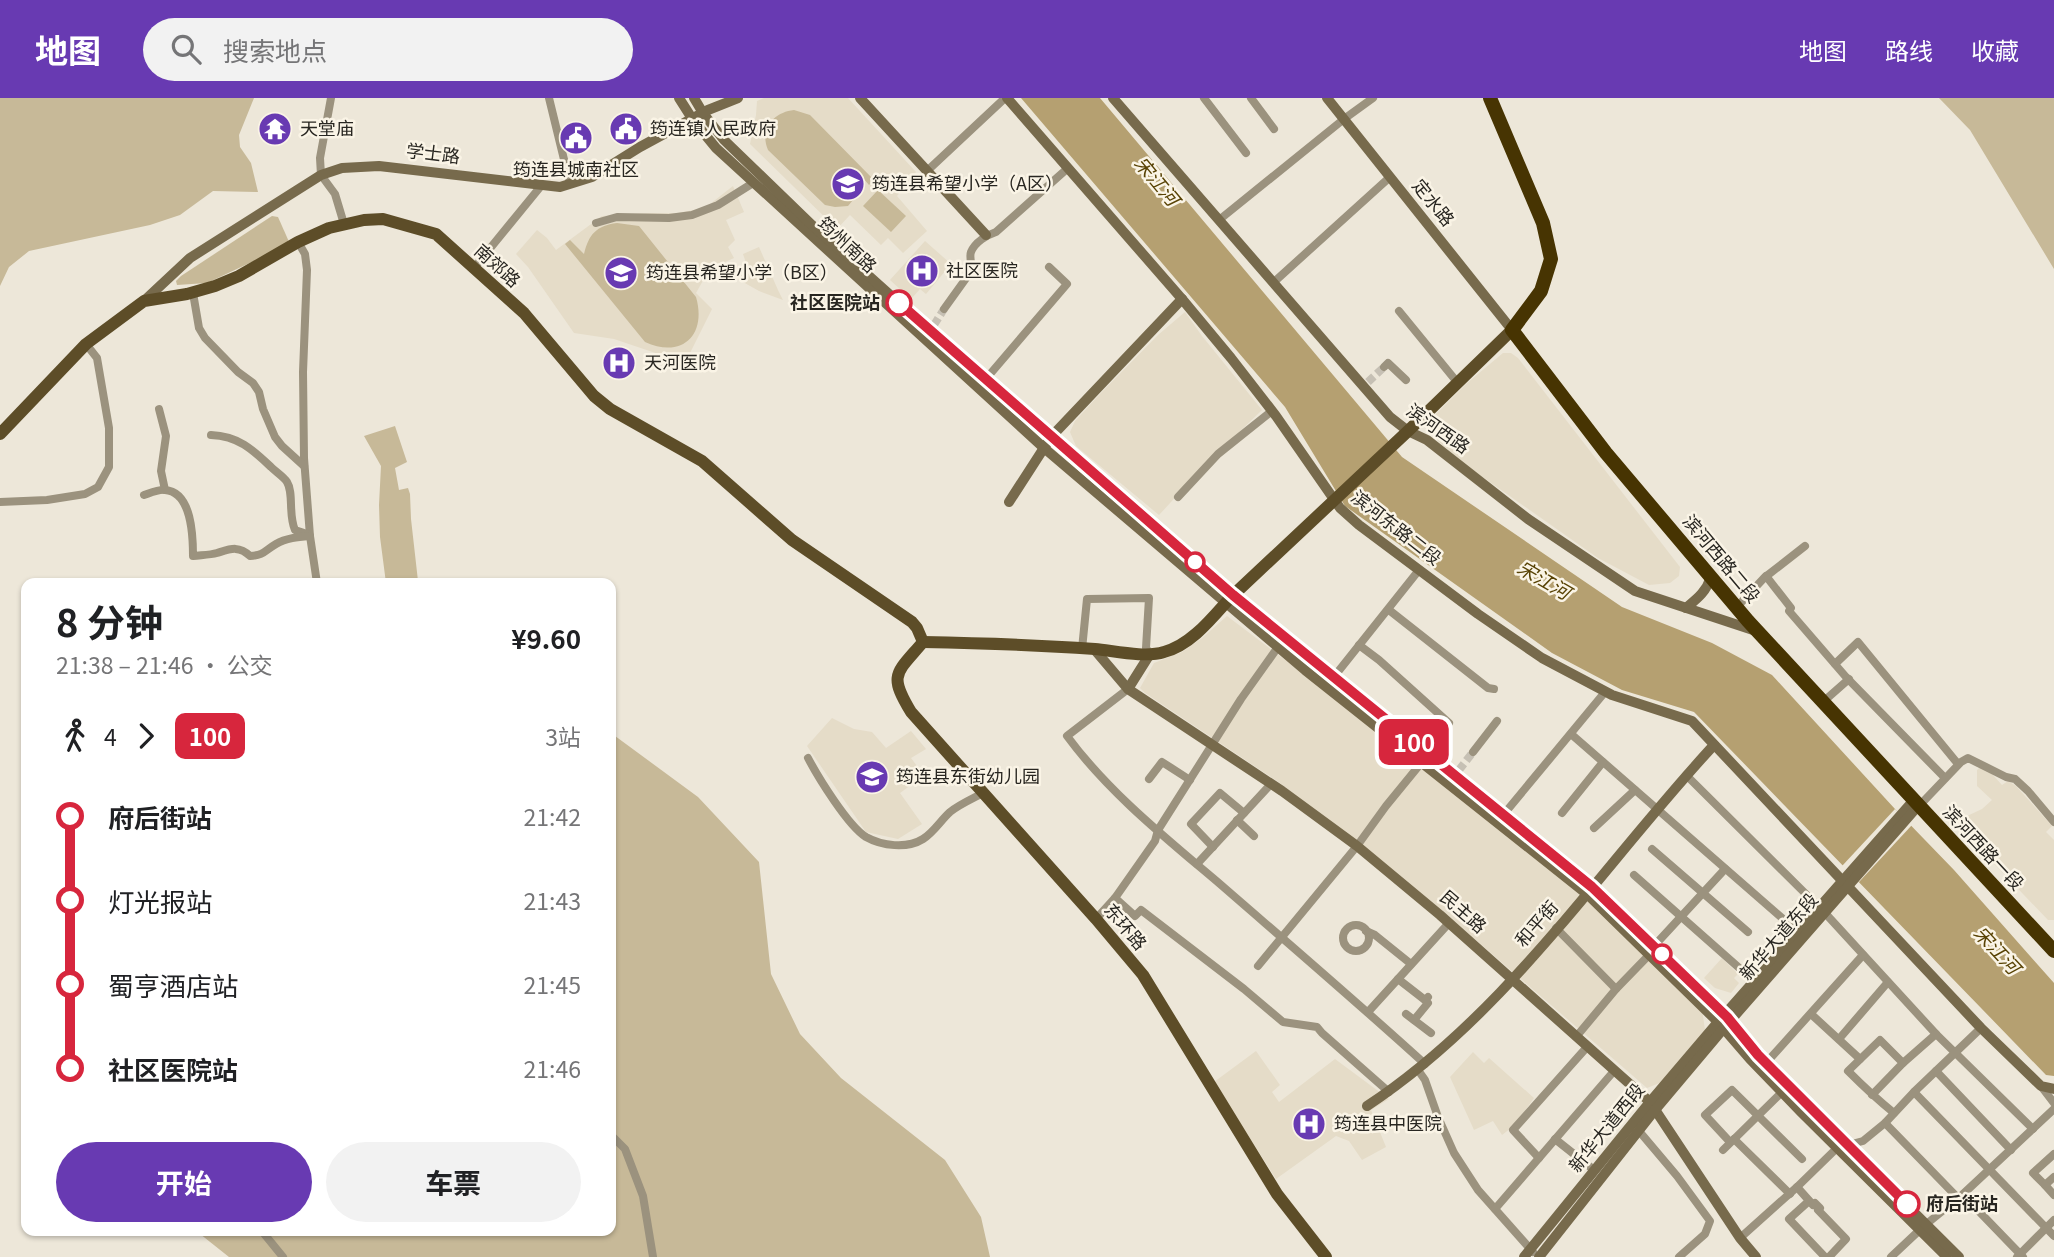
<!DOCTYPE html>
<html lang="zh">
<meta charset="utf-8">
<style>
body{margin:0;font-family:Georgia,"Noto Sans SC",serif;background:#f2f2f2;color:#202124;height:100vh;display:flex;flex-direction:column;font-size:26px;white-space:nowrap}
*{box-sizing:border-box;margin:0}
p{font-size:23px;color:#757577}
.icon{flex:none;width:38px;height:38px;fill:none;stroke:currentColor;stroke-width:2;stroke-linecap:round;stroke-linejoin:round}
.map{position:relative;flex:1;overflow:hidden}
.side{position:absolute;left:21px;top:480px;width:595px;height:658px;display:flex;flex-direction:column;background:#fff;border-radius:14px;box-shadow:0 2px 5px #0004}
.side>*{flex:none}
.badge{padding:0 14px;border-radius:10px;font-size:24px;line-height:46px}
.map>.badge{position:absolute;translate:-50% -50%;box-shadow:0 0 0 4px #fff}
.legs{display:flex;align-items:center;gap:10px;height:77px;padding:0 35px;font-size:23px}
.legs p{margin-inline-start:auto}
.summary{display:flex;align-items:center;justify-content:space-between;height:119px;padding:0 35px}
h1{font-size:38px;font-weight:700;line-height:52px}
.cta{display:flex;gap:14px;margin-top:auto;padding:14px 35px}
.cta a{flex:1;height:80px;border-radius:42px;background:#683ab2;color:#fff;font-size:28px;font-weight:700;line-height:80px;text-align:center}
.cta a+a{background:#f2f2f2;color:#202124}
ul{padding:0 35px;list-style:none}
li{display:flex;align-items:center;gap:24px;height:84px;font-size:26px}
li i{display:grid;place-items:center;width:10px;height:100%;margin:0 9px;background:currentColor}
li i::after{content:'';width:18px;height:18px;margin:-9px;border:5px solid;border-radius:50%;background:#fff}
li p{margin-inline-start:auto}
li:first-child i{background:linear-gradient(#0000 50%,currentColor 0)}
li:last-child i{background:linear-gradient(currentColor 50%,#0000 0)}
header{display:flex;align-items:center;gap:42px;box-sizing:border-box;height:98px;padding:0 35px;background:#683ab2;color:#fff}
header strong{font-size:33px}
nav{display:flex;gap:38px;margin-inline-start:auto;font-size:24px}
.search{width:490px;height:63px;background:#f2f2f2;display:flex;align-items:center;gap:18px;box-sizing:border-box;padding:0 24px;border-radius:38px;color:#757577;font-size:26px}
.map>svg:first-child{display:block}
</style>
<header>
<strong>地图</strong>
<div class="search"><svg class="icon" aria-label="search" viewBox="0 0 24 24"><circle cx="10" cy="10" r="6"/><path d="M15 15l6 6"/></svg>搜索地点</div>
<nav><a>地图</a><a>路线</a><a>收藏</a></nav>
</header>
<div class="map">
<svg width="2054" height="1159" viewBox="0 0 2054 1159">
<rect width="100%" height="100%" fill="#ede7d9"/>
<g fill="#e5dcc8">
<polygon points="764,0 848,0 916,74 897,98 927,133 903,155 888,140 881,147 850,117 837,131 750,46 756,17 757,3"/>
<polygon points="733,88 744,114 726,122 735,142 728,149 734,160 723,165 705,179 696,195 712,211 685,265 614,241 574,235 528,169 516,156 537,132 547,140 556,152 602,118 647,115 677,115 705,110"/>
<polygon points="925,143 951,166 926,196 920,191 911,201 890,182"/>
<polygon points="759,149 778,192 783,202 759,193 734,179 737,172 747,168 743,156"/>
<polygon points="1185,214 1202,238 1262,312 1207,365 1159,417 1076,348 1070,334 1075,323 1099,297 1158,237"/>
<polygon points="1503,255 1511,255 1518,260 1680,469 1679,478 1670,485 1649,487 1598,460 1467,368 1439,344 1430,333 1429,327 1431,321 1466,286"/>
<polygon points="1227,518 1361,619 1576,790 1702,911 1705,932 1662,984 1647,990 1455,824 1374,759 1280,685 1145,595 1140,590 1154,565 1182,554 1202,540"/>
<polygon points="832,620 854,631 872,634 886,650 911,633 926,651 911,660 920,672 913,676 918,682 900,695 922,726 898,741 866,734 807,648"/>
<polygon points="1980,669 1992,676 2002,687 2008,683 2016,688 2052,728 2046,734 2054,742 2054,822 2048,822 1958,728 1967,718 1982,711 1992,702 1977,688 1977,672"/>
<polygon points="1722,860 1738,876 1734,880 1739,885 1731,895 1715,890 1704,880"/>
<polygon points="1256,953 1280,987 1272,994 1279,1004 1335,961 1389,1001 1371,1012 1386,1049 1362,1062 1349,1043 1336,1038 1276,1081 1214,984"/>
<polygon points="1473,954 1484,965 1489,960 1534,1000 1515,1027 1502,1037 1493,1023 1474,1032 1450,979"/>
</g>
<g fill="#c7b998">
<polygon points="0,0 254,0 239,37 240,49 251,65 258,94 213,93 180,117 150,127 29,153 9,169 0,188"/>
<polygon points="1939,0 2054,0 2054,171 1970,32"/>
<path d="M 794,12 L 810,17 L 874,82 L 869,87 L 863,80 L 858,96 L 848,108 L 835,109 L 825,107 L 768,52 C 759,31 774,14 794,12 Z"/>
<polygon points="878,92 906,118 891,134 863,108"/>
<polygon points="272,118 278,119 290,146 207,185 177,187 176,183 181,178"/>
<path d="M 617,125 L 639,128 L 696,199 C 707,237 682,261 645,244 L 565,146 L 570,142 L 584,156 C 589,136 596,128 617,125 Z"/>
<polygon points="395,328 407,364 395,370 399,392 408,390 410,396 411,421 418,483 415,485 386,485 380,439 379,407 381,368 364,338"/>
<polygon points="611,635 698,699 759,764 771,876 800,936 841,980 945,1062 981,1119 990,1159 229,1159 195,1132 611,1132"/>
</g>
<polygon fill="#b5a071" points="1021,0 1100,0 1402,359 1622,509 1712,545 1772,577 1895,711 1954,772 2054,885 2054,978 2046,977 1694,614 1622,592 1552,555 1345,408 1285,309"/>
<polygon fill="#ede7d9" points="1895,711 1912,727 1859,784 1842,768"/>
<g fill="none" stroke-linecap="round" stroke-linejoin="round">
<g stroke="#c6c0b4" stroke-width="8" stroke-dasharray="8 4" stroke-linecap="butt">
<polyline points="934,227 944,211"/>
<polyline points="1368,284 1384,269"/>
<polyline points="1459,672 1473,654"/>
</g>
<g stroke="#9b927e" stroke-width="8">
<polyline points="331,0 320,60 321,77 335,96 344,126"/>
<polyline points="549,0 570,86"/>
<polyline points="1204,0 1246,55"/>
<polyline points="1251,0 1274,31"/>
<polyline points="927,73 1005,0"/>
<polyline points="1219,122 1344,21 1373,0"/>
<polyline points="596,125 617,119 669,120 692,117 718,107 753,85"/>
<polyline points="298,144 305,156 307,172 303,274 304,360 310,438 317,485"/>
<polyline points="474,170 541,88"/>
<polyline points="1274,184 1390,79"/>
<polyline points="193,195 199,230 205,240 238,274 253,285 259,294 263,311 275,339 282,348 304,368"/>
<path d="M 944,211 L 972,172 C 972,167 969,159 971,154 C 975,144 987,137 996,134 L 1068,70"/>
<polyline points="1399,213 1457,284"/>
<polyline points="1384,269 1388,265 1406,282"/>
<polyline points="985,282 1067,186 1049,169"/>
<polyline points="159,311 166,338 161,373 165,392"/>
<path d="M 211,337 C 238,338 252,351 271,369 C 276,374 284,379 287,384 C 294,395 288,417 295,432 L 307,436"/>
<path d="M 144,397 C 150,395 159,391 165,392 C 192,394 193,438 193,458 C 201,457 210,457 217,455 C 230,451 239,447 250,458 C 265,457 264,453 276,446 C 286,440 298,439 310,438"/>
<polyline points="1178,399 1218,356 1272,313"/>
<polyline points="0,404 47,402 85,396 98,389 109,369 109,330 97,260 86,246"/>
<polyline points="1766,478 1791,510 1789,513 1846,579 1945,680"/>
<polyline points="1736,510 1764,480 1805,448"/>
<polyline points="1389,512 1488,590 1494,591"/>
<polyline points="1359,547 1379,562 1449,625"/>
<polyline points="1082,551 1087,501 1149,500 1146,550 1150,556"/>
<polyline points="1835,566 1858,544 1958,666"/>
<polyline points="1333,580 1419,472"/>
<path d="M 1128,591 L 1067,638 C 1109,695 1167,741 1220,786 C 1289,846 1358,905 1425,966"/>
<polyline points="1824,603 1849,581"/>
<polyline points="1571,636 1797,833"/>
<polyline points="1473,654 1497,623"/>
<path d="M 808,660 C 818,679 848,728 866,739 C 882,748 907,751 923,741 C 934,734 941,722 950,714 C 960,706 972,701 983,695"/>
<polyline points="1686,677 1825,815 1936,936 2033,1031"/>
<polyline points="1149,681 1162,664 1190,682"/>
<polyline points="1919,708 1961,664 1968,660 2006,679 2015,681 2028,693 2054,724"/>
<polyline points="1562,715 1603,664"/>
<polyline points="1504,716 1605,594"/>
<polyline points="1237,722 1254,738"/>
<polyline points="1594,730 1635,692"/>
<polyline points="1213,749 1191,726 1220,695 1244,715"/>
<polyline points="1652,751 1748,834"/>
<polyline points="1197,766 1271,686"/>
<polyline points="1634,777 1754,883"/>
<polyline points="1115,800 1135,818 1141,812 1244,891 1283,924 1317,929 1322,935 1389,994"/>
<polyline points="1096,821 1115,800 1155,743 1158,732 1241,601 1278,549"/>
<circle cx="1356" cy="840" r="13"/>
<polyline points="1556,830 1616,891"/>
<polyline points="1366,833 1375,837 1411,866"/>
<polyline points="1654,848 1725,771"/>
<polyline points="1258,868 1357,748 1386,708 1422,664"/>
<polyline points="1398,881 1425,902 1428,899"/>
<polyline points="1368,914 1449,825"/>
<polyline points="1406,916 1431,935"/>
<polyline points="1811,916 1860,961"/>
<polyline points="1414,922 1428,905 1425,902"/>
<polyline points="1576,939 1616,891 1650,856"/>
<polyline points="1839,941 1888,884"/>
<polyline points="1766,965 1863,857"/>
<polyline points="1903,965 1936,936"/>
<polyline points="1418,972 1425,982 1438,1019 1454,1055 1478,1092 1533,1154"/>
<polyline points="1936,973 2011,1052"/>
<polyline points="2041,988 2054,1005"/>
<polyline points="1914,994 2054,1138"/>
<path d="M 1872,997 L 1903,965 L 1880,942 L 1848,973 C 1863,988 1878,1002 1894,1015"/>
<polyline points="1885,1025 1958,1100 1968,1102 2023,1159"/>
<polyline points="1639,1033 1677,1078 1710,1123 1705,1136 1679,1159"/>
<polyline points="611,1037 625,1051 643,1098 653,1159"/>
<polyline points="1555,1041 1594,1072"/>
<polyline points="1734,1041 1790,1096"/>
<polyline points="1730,1044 1705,1017 1732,992 1802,1061"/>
<polyline points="1723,1052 1782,994"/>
<polyline points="2054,1056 2033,1075 2045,1087 2054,1079"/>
<polyline points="1539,1060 1513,1032 1587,949"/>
<polyline points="2045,1087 2054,1097"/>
<polyline points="1797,1089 1813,1107 1815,1105 1820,1110 1818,1112 1846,1141 1829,1159"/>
<polyline points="1809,1103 1789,1121 1825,1159"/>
<polyline points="1495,1111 1614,973"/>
<polyline points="261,1132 283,1159"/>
<polyline points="1740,1140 1797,1089 1837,1050 1863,1043 1885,1025 1914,994 1981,930"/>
<polyline points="1891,1159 1924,1128 1962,1097 2054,1011"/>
<polyline points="2017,1159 2054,1122"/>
</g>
<g stroke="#776a4c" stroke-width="10">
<polyline points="679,0 693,22 716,50 1044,350 1305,572 1587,796 1718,924 1750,961 1802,1015 1947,1159"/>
<polyline points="694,0 703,15 724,42 812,127 985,282 1233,497 1593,789 1727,919 1758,957 1810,1011 1959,1159"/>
<polyline points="860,0 986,137"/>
<polyline points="1007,0 1182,201 1231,260 1276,318 1340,410 1359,427 1478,516 1542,560 1612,597 1692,623 1981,930 2041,988 2054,991"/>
<polyline points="1113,0 1390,319 1408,333 1427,342 1528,421 1635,493 1756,533"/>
<polyline points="1327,0 1512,232"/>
<polyline points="144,203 190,160 321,77 342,70 379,68 560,89 592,79 640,49 708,12 738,0"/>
<polyline points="1009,404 1051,339 1182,201"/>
<path d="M 1686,510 C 1698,500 1706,494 1711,479"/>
<polyline points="1094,551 1128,591 1282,693 1357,748 1440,817 1650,1004 1740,1140 1756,1159"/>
<polyline points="1128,591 1150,556"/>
<path d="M 1367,1008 C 1508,915 1601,769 1714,647"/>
<polyline points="1524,1159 1650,1004 1718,924 1913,703"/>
<polyline points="1539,1159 1655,1012 1724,930 1918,708"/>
</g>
<g stroke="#5d4d28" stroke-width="12">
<polyline points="0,336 86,246 144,203 187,196 215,188 239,178 298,144 329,130 364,122 383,121 436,136 524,215 594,298 610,311 702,363 792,442 912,524 917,530 923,544"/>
<path d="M 923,544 C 896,576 888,576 911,614 L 1096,821 L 1143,877 L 1277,1096 L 1326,1159"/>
<path d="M 923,544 C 980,545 1038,547 1095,551 C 1115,553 1145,560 1164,554 C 1191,547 1212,520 1230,500 L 1408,333 L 1512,232"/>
</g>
<polyline stroke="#473402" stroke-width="14" points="1490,0 1543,125 1551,161 1541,193 1512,232 1606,355 1748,523 2054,853"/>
</g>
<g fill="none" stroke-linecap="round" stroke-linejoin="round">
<defs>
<polyline id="line-1" points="899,205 1233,497 1592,789 1727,919 1758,957 1907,1106"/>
</defs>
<use href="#line-1" stroke="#fff" stroke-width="16"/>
<use href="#line-1" stroke="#d7263d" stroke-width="10"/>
</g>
<defs>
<symbol id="temple-disc" viewBox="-11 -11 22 22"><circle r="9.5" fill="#683ab2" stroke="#faf4e6"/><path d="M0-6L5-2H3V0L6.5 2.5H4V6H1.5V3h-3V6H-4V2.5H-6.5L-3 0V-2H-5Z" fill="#fff"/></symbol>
<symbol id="civic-disc" viewBox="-11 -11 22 22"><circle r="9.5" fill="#683ab2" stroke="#faf4e6"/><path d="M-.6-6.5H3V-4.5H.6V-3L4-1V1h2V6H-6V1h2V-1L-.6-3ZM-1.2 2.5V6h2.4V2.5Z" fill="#fff"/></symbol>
<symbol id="school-disc" viewBox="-11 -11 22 22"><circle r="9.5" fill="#683ab2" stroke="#faf4e6"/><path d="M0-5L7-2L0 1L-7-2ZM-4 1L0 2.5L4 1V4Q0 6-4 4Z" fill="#fff"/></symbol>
<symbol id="hospital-disc" viewBox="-11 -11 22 22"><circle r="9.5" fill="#683ab2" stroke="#faf4e6"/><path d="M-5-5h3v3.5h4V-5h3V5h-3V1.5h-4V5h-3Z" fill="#fff"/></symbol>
</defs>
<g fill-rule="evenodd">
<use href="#temple-disc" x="256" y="12" width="38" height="38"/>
<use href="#civic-disc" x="607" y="12" width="38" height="38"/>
<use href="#civic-disc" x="557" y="21" width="38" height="38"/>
<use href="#school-disc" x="829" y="67" width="38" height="38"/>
<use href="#hospital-disc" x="903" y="154" width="38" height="38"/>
<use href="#school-disc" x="602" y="156" width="38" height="38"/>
<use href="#hospital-disc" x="600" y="246" width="38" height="38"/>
<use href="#school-disc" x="853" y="660" width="38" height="38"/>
<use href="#hospital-disc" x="1290" y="1007" width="38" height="38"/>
</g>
<g fill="#fff" stroke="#d7263d" stroke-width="3.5">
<circle cx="899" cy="205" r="12"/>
<circle cx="1195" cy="464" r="9"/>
<circle cx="1662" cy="856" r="9"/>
<circle cx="1907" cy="1106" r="12"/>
</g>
<g text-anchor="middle" stroke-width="5" stroke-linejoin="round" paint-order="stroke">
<g font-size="18" fill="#282621" stroke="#faf4e6" text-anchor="start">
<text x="300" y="37">天堂庙</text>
<text x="650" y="37">筠连镇人民政府</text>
<text x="576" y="78" text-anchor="middle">筠连县城南社区</text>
<text x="872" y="92">筠连县希望小学（A区）</text>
<text x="946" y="179">社区医院</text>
<text x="646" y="181">筠连县希望小学（B区）</text>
<text x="644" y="271">天河医院</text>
<text x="896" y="685">筠连县东街幼儿园</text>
<text x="1334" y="1032">筠连县中医院</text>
</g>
<g font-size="18" fill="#282621" stroke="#faf4e6">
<text transform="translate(433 56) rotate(7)" y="6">学士路</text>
<text transform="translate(1433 105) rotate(51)" y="6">定水路</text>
<text transform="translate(847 147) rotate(43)" y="6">筠州南路</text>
<text transform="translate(497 168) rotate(42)" y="6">南郊路</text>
<text transform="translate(1438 331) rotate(35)" y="6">滨河西路</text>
<text transform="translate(1396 430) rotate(38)" y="6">滨河东路二段</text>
<text transform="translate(1721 461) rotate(50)" y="6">滨河西路二段</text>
<text transform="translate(1983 750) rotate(47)" y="6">滨河西路一段</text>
<text transform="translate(1463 814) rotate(41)" y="6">民主路</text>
<text transform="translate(1537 826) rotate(-49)" y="6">和平街</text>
<text transform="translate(1125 829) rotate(50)" y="6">东环路</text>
<text transform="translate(1779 839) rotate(-49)" y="6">新华大道东段</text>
<text transform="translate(1607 1030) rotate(-51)" y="6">新华大道西段</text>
</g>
<g font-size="18" font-weight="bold" fill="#282621" stroke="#faf4e6" text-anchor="end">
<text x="880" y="211">社区医院站</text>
<text x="1926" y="1112" text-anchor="start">府后街站</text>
</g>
<g font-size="19" font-style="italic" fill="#584204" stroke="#faf4e6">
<text transform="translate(1157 83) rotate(50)" y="7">宋江河</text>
<text transform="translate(1544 482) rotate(30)" y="7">宋江河</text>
<text transform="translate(1997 852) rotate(47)" y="7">宋江河</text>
</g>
</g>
</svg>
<b class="badge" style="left:1414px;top:644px;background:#d7263d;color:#fff">100</b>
<section class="side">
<div class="summary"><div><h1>8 分钟</h1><p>21:38 – 21:46 · 公交</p></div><b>¥9.60</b></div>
<div class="legs"><svg class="icon" aria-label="walk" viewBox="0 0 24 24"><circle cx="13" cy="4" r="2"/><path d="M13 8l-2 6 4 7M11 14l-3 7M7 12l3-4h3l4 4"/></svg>4<svg class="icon" aria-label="forward" viewBox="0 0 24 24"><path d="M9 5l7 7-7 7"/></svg><b class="badge" style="background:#d7263d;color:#fff">100</b><p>3站</p></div>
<ul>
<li><i style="color:#d7263d"></i><b>府后街站</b><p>21:42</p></li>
<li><i style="color:#d7263d"></i><span>灯光报站</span><p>21:43</p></li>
<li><i style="color:#d7263d"></i><span>蜀亨酒店站</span><p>21:45</p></li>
<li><i style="color:#d7263d"></i><b>社区医院站</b><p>21:46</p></li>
</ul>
<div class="cta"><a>开始</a><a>车票</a></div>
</section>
</div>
